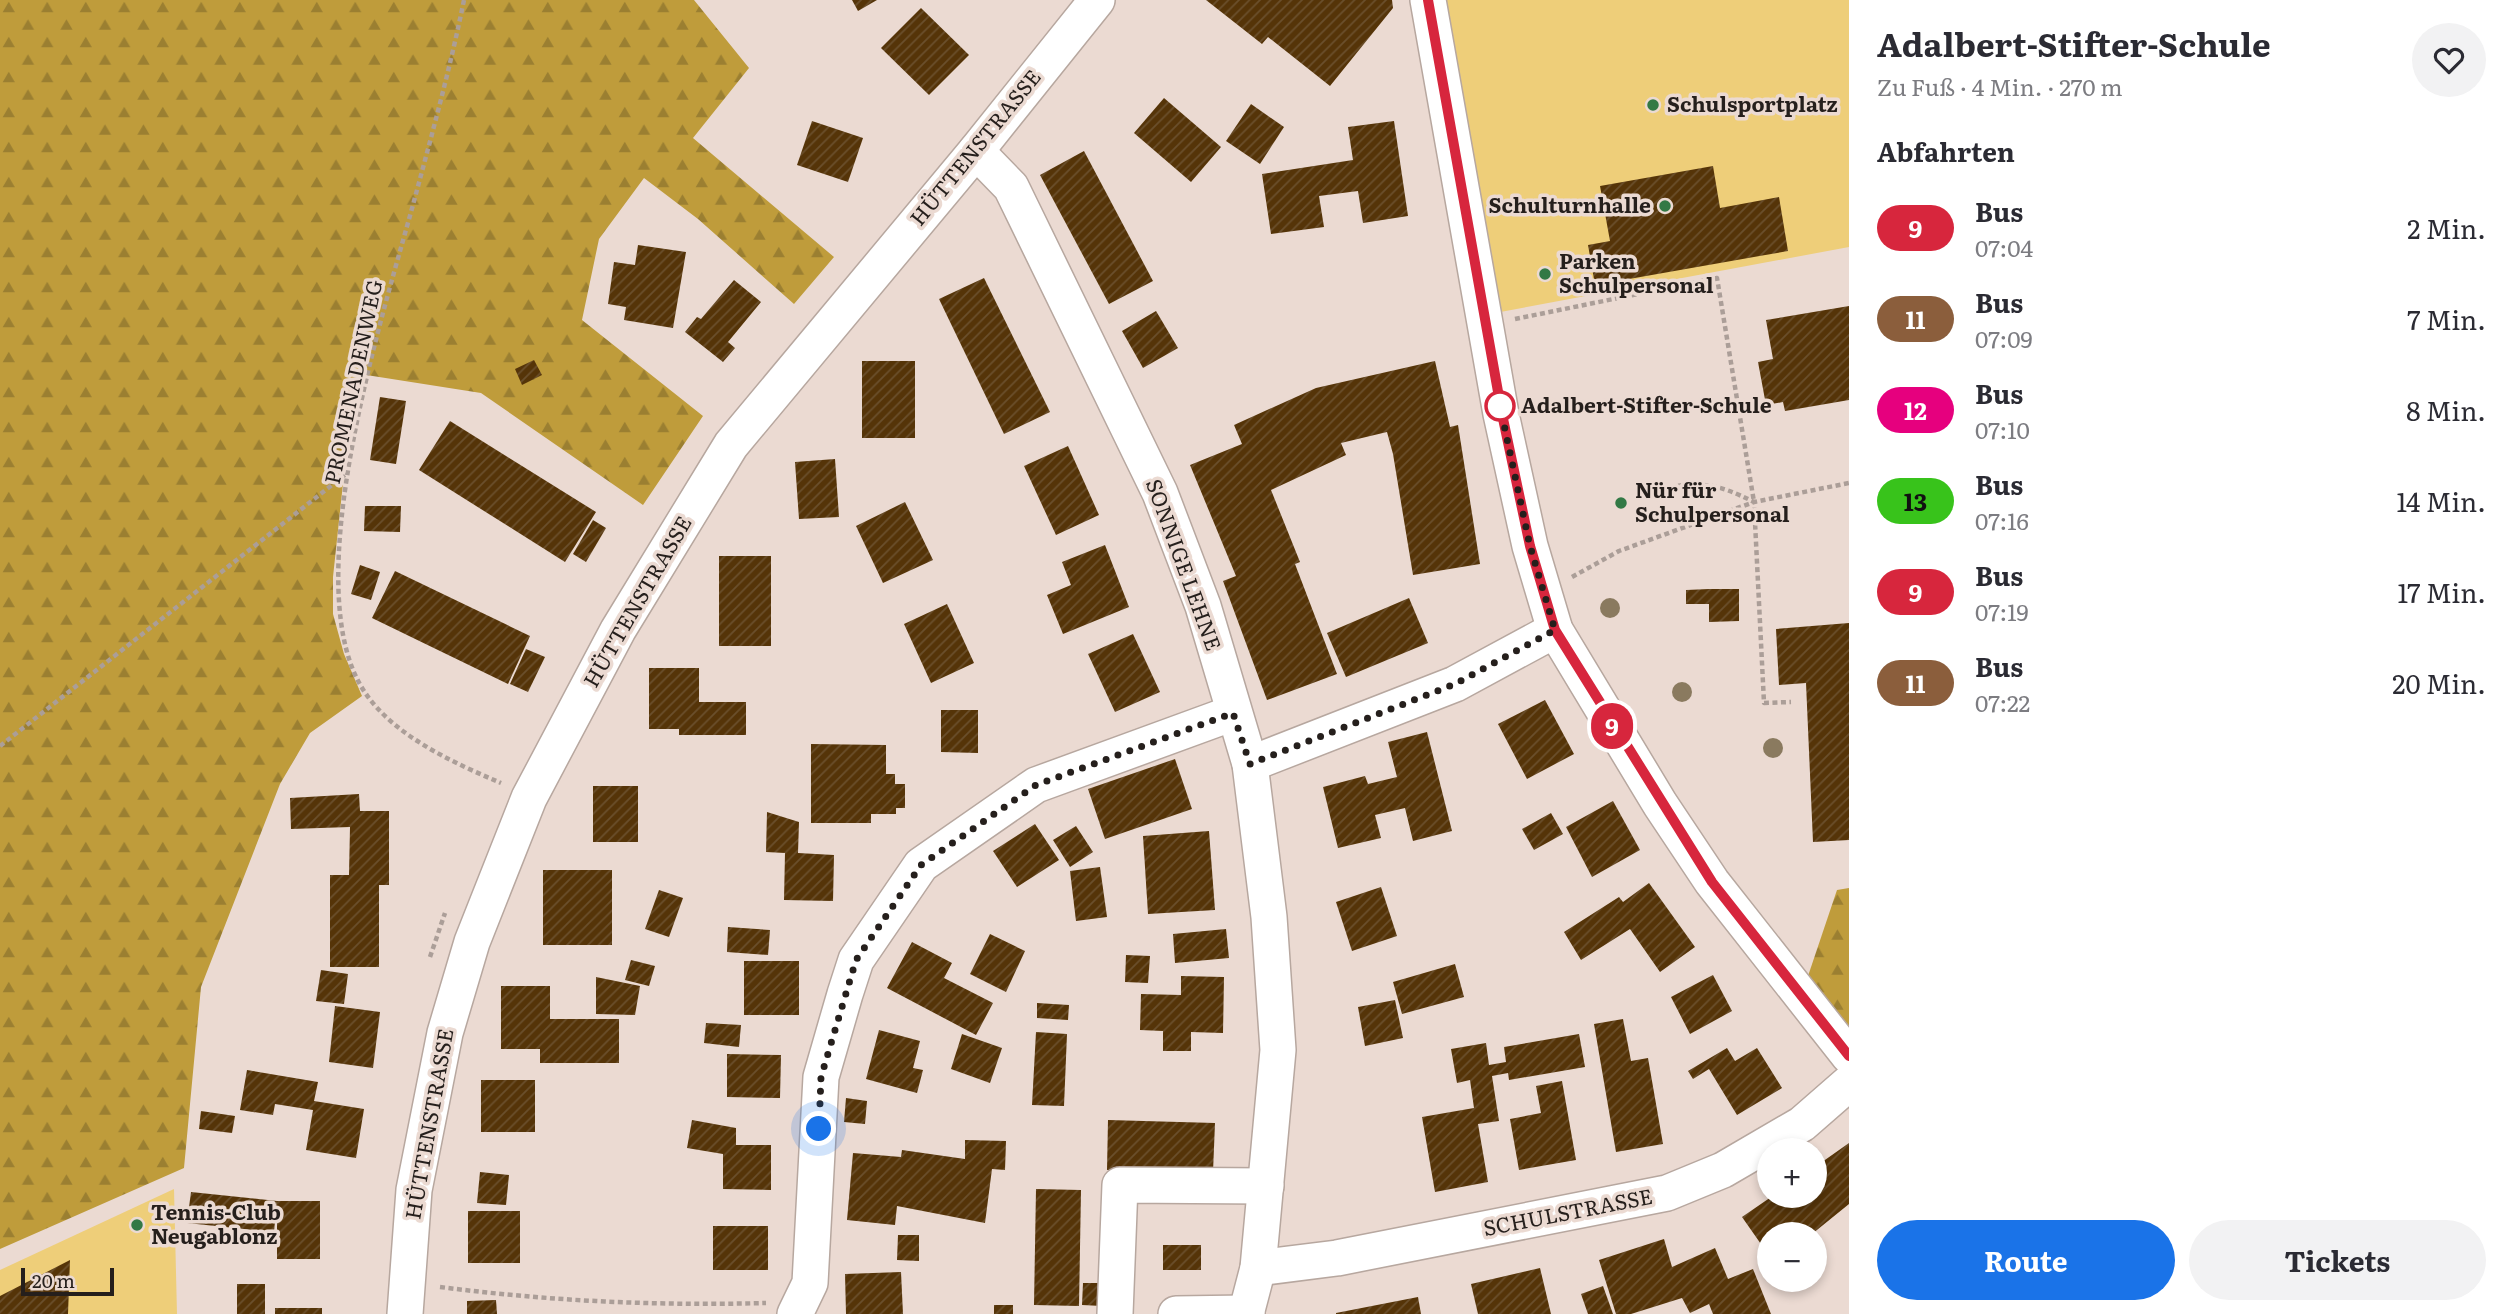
<!DOCTYPE html>
<html lang="de">
<meta charset="utf-8">
<style>
body{margin:0;font-family:Literata,serif;background:#f2f2f3;color:#2b2b33;height:100vh;display:flex;flex-direction:column;font-size:26px;white-space:nowrap}
*{box-sizing:border-box;margin:0}
p{font-size:23px;color:#7c7c81}
.icon{flex:none;width:38px;height:38px;fill:none;stroke:currentColor;stroke-width:2;stroke-linecap:round;stroke-linejoin:round}
.map{position:relative;flex:1;overflow:hidden}
.panel{display:flex;flex-direction:column;background:#fff;width:665px}
.panel>*{flex:none}
.badge{padding:0 14px;border-radius:23px;font-size:24px;line-height:46px}
.buttons{position:absolute;left:1757px;top:1138px;display:grid;gap:14px}
.buttons a{display:grid;place-items:center;width:70px;height:70px;border-radius:50%;background:#fff;box-shadow:0 4px 10px #0003;font-size:35px}
.scale{position:absolute;left:21px;bottom:18px;width:93px;box-sizing:border-box;padding-left:7px;border:4px solid #251f1c;border-top:0;font-size:19px;line-height:24px;white-space:nowrap;color:#251f1c;-webkit-text-stroke:5px #ebdad2;paint-order:stroke}
.you{position:absolute;width:35px;height:35px;margin:-18px;border:5px solid #fff;border-radius:50%;background:#1a73e8;box-shadow:0 0 0 10px #1a73e833}
.map>.badge{position:absolute;translate:-50% -50%;box-shadow:0 0 0 4px #fff}
h2{padding:0 28px;font-size:26px;line-height:63px}
.round{display:grid;place-items:center;flex:none;width:74px;height:74px;border-radius:37px;background:#f2f2f3}
.headline{display:flex;align-items:center;justify-content:space-between;height:119px;padding:0 28px}
h1{font-size:33px;font-weight:700;line-height:52px}
.button{display:flex;gap:14px;margin-top:auto;padding:14px 28px}
.button a{flex:1;height:80px;border-radius:42px;background:#1a73e8;color:#fff;font-size:28px;font-weight:700;line-height:80px;text-align:center}
.button a+a{background:#f2f2f3;color:#2b2b33}
ul{padding:0;list-style:none}
li{display:flex;align-items:center;gap:21px;height:91px;padding:0 28px}
li div{flex:1}
li b{display:block;font-size:26px}
li em{font-style:normal}
li .badge{min-width:77px;font-weight:700;text-align:center}
main{display:flex;flex:1;min-height:0}
.map>svg:first-child{display:block}
</style>
<main>
<div class="map">
<svg width="1849" height="1314" viewBox="0 0 1849 1314">
<defs>
<pattern id="forest-firs" width="22" height="20" patternUnits="userSpaceOnUse" patternTransform="scale(1.75)"><rect width="22" height="20" fill="#bf9c3b"/><path d="M5 1l3.5 6h-7zM16 11l3.5 6h-7z" fill="#9b7f31"/></pattern>
<pattern id="building-hatch" width="6" height="6" patternUnits="userSpaceOnUse" patternTransform="scale(1.75)"><rect width="6" height="6" fill="#553408"/><path d="M-1 1l2-2M0 6l6-6M5 7l2-2" fill="none" stroke="#6a4f2c"/></pattern>
</defs>
<rect width="100%" height="100%" fill="#ebdad2"/>
<g fill="url(#forest-firs)">
<polygon points="0,0 694,0 749,68 693,138 834,257 794,304 698,219 644,178 599,239 582,320 703,416 643,505 481,393 360,374 344,474 333,577 333,614 344,654 362,696 310,733 280,784 201,987 184,1168 0,1249"/>
<polygon points="1849,888 1849,1033 1807,979 1837,890"/>
</g>
<g fill="#eece79">
<polygon points="1441,0 1849,0 1849,247 1495,313"/>
<polygon points="174,1189 177,1314 0,1314 0,1270"/>
</g>
<g fill="url(#building-hatch)">
<polygon points="852,0 877,0 858,11"/>
<polygon points="1206,0 1392,0 1393,8 1330,86 1268,37 1262,44"/>
<polygon points="921,8 969,55 929,95 881,48"/>
<polygon points="1164,98 1221,147 1191,182 1134,133"/>
<polygon points="1251,104 1284,127 1260,164 1226,141"/>
<polygon points="812,121 863,138 848,182 797,165"/>
<polygon points="1394,121 1408,216 1363,223 1358,191 1319,196 1324,227 1271,234 1262,174 1353,160 1348,127"/>
<polygon points="1084,151 1153,281 1109,304 1040,175"/>
<polygon points="1713,166 1720,208 1779,197 1788,251 1595,285 1588,245 1610,241 1600,186"/>
<polygon points="638,245 686,252 673,328 624,320 626,307 608,304 614,262 635,265"/>
<polygon points="984,278 1050,412 1004,434 939,299"/>
<polygon points="734,280 761,302 728,342 735,348 723,362 685,332 697,317 701,319"/>
<polygon points="1849,306 1849,400 1785,411 1783,402 1766,405 1758,362 1773,359 1766,320"/>
<polygon points="1156,311 1178,348 1143,368 1122,331"/>
<polygon points="534,360 542,375 522,385 515,369"/>
<rect x="862" y="361" width="53" height="77"/>
<polygon points="1435,361 1450,427 1458,425 1480,564 1413,575 1393,454 1387,432 1341,443 1346,455 1271,490 1300,562 1295,564 1337,674 1267,700 1223,581 1236,576 1190,465 1242,444 1234,425 1316,388"/>
<polygon points="380,397 406,401 396,464 370,460"/>
<polygon points="450,421 596,512 565,562 419,470"/>
<polygon points="1068,446 1099,515 1056,535 1024,466"/>
<polygon points="835,459 839,517 799,519 795,462"/>
<polygon points="905,502 933,560 883,583 856,526"/>
<polygon points="365,506 401,506 400,532 364,531"/>
<polygon points="593,520 606,528 586,562 573,554"/>
<polygon points="1105,545 1129,607 1063,634 1047,595 1071,585 1062,562"/>
<rect x="719" y="556" width="52" height="90"/>
<polygon points="360,565 380,572 371,600 351,594"/>
<polygon points="395,571 530,636 508,684 372,618"/>
<polygon points="1709,589 1739,589 1739,621 1709,622 1709,604 1686,604 1686,590"/>
<polygon points="1409,598 1428,643 1346,677 1327,633"/>
<polygon points="947,604 974,663 931,683 904,624"/>
<polygon points="1849,623 1849,840 1813,842 1806,683 1779,685 1776,629"/>
<polygon points="1133,634 1160,692 1115,712 1088,654"/>
<polygon points="526,649 545,657 528,692 510,684"/>
<polygon points="649,668 699,668 699,702 746,702 746,735 679,735 679,729 649,729"/>
<polygon points="1545,700 1574,754 1527,779 1498,724"/>
<polygon points="941,710 978,710 978,753 941,752"/>
<polygon points="1427,732 1452,831 1413,841 1405,808 1375,815 1381,838 1338,848 1323,787 1365,776 1368,784 1397,777 1388,742"/>
<polygon points="811,744 886,745 886,774 895,774 895,784 905,784 905,808 896,808 896,814 871,814 871,823 811,823"/>
<polygon points="1175,759 1192,809 1105,839 1088,789"/>
<rect x="593" y="786" width="45" height="56"/>
<polygon points="359,794 360,811 389,811 389,885 379,885 379,967 330,967 330,875 349,875 350,827 291,829 290,798"/>
<polygon points="1613,801 1640,850 1592,877 1566,827"/>
<polygon points="767,812 799,822 798,853 834,855 833,901 784,900 785,853 766,852"/>
<polygon points="1551,813 1563,834 1534,850 1522,829"/>
<polygon points="1035,824 1059,860 1017,887 993,851"/>
<polygon points="1076,826 1093,852 1070,867 1053,840"/>
<polygon points="1209,831 1215,910 1148,914 1143,836"/>
<polygon points="1100,867 1107,917 1076,921 1070,871"/>
<rect x="543" y="870" width="69" height="75"/>
<polygon points="1649,883 1695,947 1660,972 1630,929 1581,960 1564,932 1619,897 1623,902"/>
<polygon points="1381,887 1397,936 1352,951 1336,902"/>
<polygon points="659,890 683,898 669,937 645,929"/>
<polygon points="728,927 770,930 768,955 727,952"/>
<polygon points="1226,929 1229,958 1175,963 1173,934"/>
<polygon points="990,934 1025,951 1006,992 970,974"/>
<polygon points="912,942 952,963 944,978 993,1003 976,1035 887,988"/>
<polygon points="1126,955 1150,956 1148,983 1125,982"/>
<polygon points="631,960 655,966 649,986 625,980"/>
<rect x="744" y="961" width="55" height="54"/>
<polygon points="1455,964 1464,997 1402,1014 1393,982"/>
<polygon points="321,970 348,974 344,1004 316,1001"/>
<polygon points="1713,975 1732,1011 1690,1034 1671,997"/>
<polygon points="1181,976 1224,977 1223,1033 1191,1032 1191,1051 1163,1051 1163,1031 1140,1030 1141,994 1181,995"/>
<polygon points="596,977 640,986 635,1015 596,1014"/>
<polygon points="501,986 550,986 550,1019 619,1019 619,1063 540,1063 540,1049 501,1049"/>
<polygon points="1395,1000 1403,1038 1365,1046 1358,1007"/>
<polygon points="1037,1003 1069,1005 1068,1020 1037,1018"/>
<polygon points="335,1006 380,1012 373,1068 329,1062"/>
<polygon points="1623,1019 1631,1061 1648,1058 1663,1144 1616,1152 1594,1024"/>
<polygon points="706,1023 741,1025 739,1047 704,1043"/>
<polygon points="879,1030 920,1041 913,1068 923,1070 917,1093 866,1079"/>
<polygon points="1036,1032 1067,1034 1064,1106 1032,1105"/>
<polygon points="962,1034 1002,1048 990,1083 951,1069"/>
<polygon points="1579,1034 1585,1067 1509,1080 1508,1073 1492,1076 1499,1121 1478,1124 1488,1182 1435,1192 1422,1117 1474,1108 1470,1080 1457,1083 1451,1049 1486,1043 1489,1065 1506,1062 1504,1047"/>
<polygon points="1727,1048 1735,1061 1757,1048 1782,1088 1737,1115 1709,1069 1693,1079 1688,1071"/>
<polygon points="727,1054 781,1055 780,1098 727,1097"/>
<polygon points="247,1070 318,1082 314,1101 364,1109 356,1158 306,1150 313,1110 275,1104 273,1115 240,1110"/>
<rect x="481" y="1080" width="54" height="52"/>
<polygon points="1562,1081 1576,1160 1519,1170 1510,1119 1541,1113 1536,1086"/>
<polygon points="846,1098 867,1101 865,1124 844,1122"/>
<polygon points="201,1111 235,1116 232,1133 199,1129"/>
<polygon points="692,1120 736,1128 736,1145 771,1145 771,1190 723,1189 723,1154 687,1148"/>
<polygon points="1108,1120 1215,1123 1213,1172 1107,1170"/>
<polygon points="965,1140 1006,1141 1005,1170 992,1169 985,1223 897,1206 895,1225 847,1220 853,1153 901,1157 902,1150 965,1159"/>
<polygon points="1849,1143 1849,1204 1812,1234 1796,1234 1791,1230 1785,1234 1769,1234 1769,1244 1763,1247 1742,1217 1774,1195 1815,1195 1815,1167"/>
<polygon points="480,1172 509,1175 506,1205 477,1203"/>
<polygon points="1036,1189 1081,1190 1079,1306 1034,1305"/>
<polygon points="191,1192 277,1201 274,1232 187,1223"/>
<rect x="277" y="1201" width="43" height="58"/>
<rect x="468" y="1211" width="52" height="52"/>
<rect x="713" y="1226" width="55" height="44"/>
<polygon points="898,1235 919,1235 919,1261 897,1260"/>
<polygon points="1664,1239 1672,1267 1715,1248 1728,1279 1753,1269 1771,1314 1713,1314 1709,1304 1690,1313 1682,1298 1631,1314 1616,1314 1599,1260"/>
<rect x="1163" y="1245" width="38" height="25"/>
<polygon points="70,1260 68,1314 0,1314 0,1296"/>
<polygon points="1540,1268 1551,1314 1478,1314 1471,1284"/>
<polygon points="901,1272 903,1314 846,1314 845,1274"/>
<polygon points="1083,1283 1102,1283 1102,1306 1082,1305"/>
<rect x="237" y="1284" width="28" height="30"/>
<polygon points="1603,1286 1613,1314 1588,1314 1581,1294"/>
<polygon points="1418,1297 1421,1314 1336,1314 1336,1313"/>
<polygon points="496,1300 497,1314 467,1314 467,1301"/>
<rect x="994" y="1305" width="19" height="9"/>
<rect x="275" y="1308" width="47" height="6"/>
</g>
<g fill="none" stroke-linecap="round" stroke-linejoin="round">
<defs>
<g id="minor">
<polyline points="1428,0 1501,414 1530,546 1555,630 1660,804 1712,882 1849,1056"/>
<polyline points="976,151 1011,187 1160,493 1203,606 1250,764 1269,917 1278,1050 1258,1268 1246,1314"/>
<polyline points="1250,764 1455,684 1555,630"/>
<polyline points="1258,1268 1337,1258 1667,1193 1723,1170 1802,1124 1849,1083"/>
<polyline points="405,1314 414,1190 445,1033 472,942 529,798 618,630 731,445 976,151 1097,0"/>
<polyline points="795,1314 810,1283 821,1077 845,994 856,960 921,865 1036,785 1233,713"/>
<polyline points="1115,1314 1120,1185 1266,1186"/>
<polyline points="1176,1314 1247,1313"/>
</g>
</defs>
<use href="#minor" stroke="#b7a79f" stroke-width="38"/>
<g stroke="#ab9e98" stroke-width="4.5" stroke-dasharray="5 3.5" stroke-linecap="butt">
<path d="M 464,0 C 451,64 434,127 417,190 C 386,307 292,589 366,694 C 396,737 454,763 501,783"/>
<polyline points="1515,319 1717,278 1754,502"/>
<path d="M 1661,488 C 1703,482 1716,483 1754,502 L 1764,703 L 1791,702"/>
<polyline points="1572,577 1619,551 1754,502 1849,483"/>
<polyline points="0,746 346,474"/>
<polyline points="430,957 445,913"/>
<path d="M 440,1287 C 549,1301 656,1306 766,1303"/>
</g>
<use href="#minor" stroke="#fff" stroke-width="35"/>
</g>
<g fill="#8a7a5f">
<circle cx="1610" cy="608" r="10"/>
<circle cx="1682" cy="692" r="10"/>
<circle cx="1773" cy="748" r="10"/>
</g>
<g fill="none" stroke-linecap="round" stroke-linejoin="round">
<defs>
<polyline id="line" points="1428,0 1502,414 1530,546 1555,630 1712,882 1849,1056"/>
</defs>
<use href="#line" stroke="#fff" stroke-width="16"/>
<use href="#line" stroke="#d7263d" stroke-width="10"/>
<polyline stroke="#251f1c" stroke-width="7" stroke-dasharray="0 12.6" points="819,1129 821,1077 856,960 921,865 1036,785 1233,713 1250,764 1455,684 1555,630 1530,546 1500,406"/>
</g>
<g fill="#327945" stroke="#ebdad2" stroke-width="2.5">
<circle cx="1653" cy="105" r="7"/>
<circle cx="1665" cy="206" r="7"/>
<circle cx="1545" cy="274" r="7"/>
<circle cx="1621" cy="503" r="7"/>
<circle cx="137" cy="1225" r="7"/>
</g>
<circle fill="#fff" stroke="#d7263d" stroke-width="3.5" cx="1500" cy="406" r="14"/>
<g text-anchor="middle" stroke-width="7" stroke-linejoin="round" paint-order="stroke">
<g font-size="21" font-weight="bold" fill="#251f1c" stroke="#ebdad2" text-anchor="start">
<text x="1667" y="112">Schulsportplatz</text>
<text x="1651" y="213" text-anchor="end">Schulturnhalle</text>
<text x="1559" y="269">Parken<tspan x="1559" dy="24">Schulpersonal</tspan></text>
<text x="1635" y="498">Nür für<tspan x="1635" dy="24">Schulpersonal</tspan></text>
<text x="151" y="1220">Tennis-Club<tspan x="151" dy="24">Neugablonz</tspan></text>
</g>
<g font-size="21" fill="#251f1c" stroke="#ebdad2">
<text transform="translate(976 148) rotate(-51)" y="7">HÜTTENSTRASSE</text>
<text transform="translate(354 382) rotate(-78)" y="7">PROMENADENWEG</text>
<text transform="translate(1183 565) rotate(70)" y="7">SONNIGE LEHNE</text>
<text transform="translate(638 602) rotate(-60)" y="7">HÜTTENSTRASSE</text>
<text transform="translate(430 1124) rotate(-80)" y="7">HÜTTENSTRASSE</text>
<text transform="translate(1568 1213) rotate(-11)" y="7">SCHULSTRASSE</text>
</g>
<g font-size="21" font-weight="bold" fill="#251f1c" stroke="#ebdad2" text-anchor="start">
<text x="1521" y="413">Adalbert-Stifter-Schule</text>
</g>
</g>
</svg>
<div class="buttons">
<a>+</a>
<a>−</a>
</div>
<div class="scale">20 m</div>
<div class="you" style="left:819px;top:1129px"></div>
<b class="badge" style="left:1612px;top:726px;background:#d7263d;color:#fff">9</b>
</div>
<section class="panel">
<div class="headline"><div><h1>Adalbert-Stifter-Schule</h1><p>Zu Fuß · 4 Min. · 270 m</p></div><a class="round"><svg class="icon" aria-label="heart" viewBox="0 0 24 24"><path d="M12 20l-8-8c-3-5 5-10 8-4 3-6 11-1 8 4z"/></svg></a></div>
<h2>Abfahrten</h2>
<ul>
<li><span class="badge" style="background:#d7263d;color:#fff">9</span><div><b>Bus</b><p>07:04</p></div><em>2 Min.</em></li>
<li><span class="badge" style="background:#8b5e3c;color:#fff">11</span><div><b>Bus</b><p>07:09</p></div><em>7 Min.</em></li>
<li><span class="badge" style="background:#e6007e;color:#fff">12</span><div><b>Bus</b><p>07:10</p></div><em>8 Min.</em></li>
<li><span class="badge" style="background:#38c31b;color:#111">13</span><div><b>Bus</b><p>07:16</p></div><em>14 Min.</em></li>
<li><span class="badge" style="background:#d7263d;color:#fff">9</span><div><b>Bus</b><p>07:19</p></div><em>17 Min.</em></li>
<li><span class="badge" style="background:#8b5e3c;color:#fff">11</span><div><b>Bus</b><p>07:22</p></div><em>20 Min.</em></li>
</ul>
<div class="button"><a>Route</a><a>Tickets</a></div>
</section>
</main>
